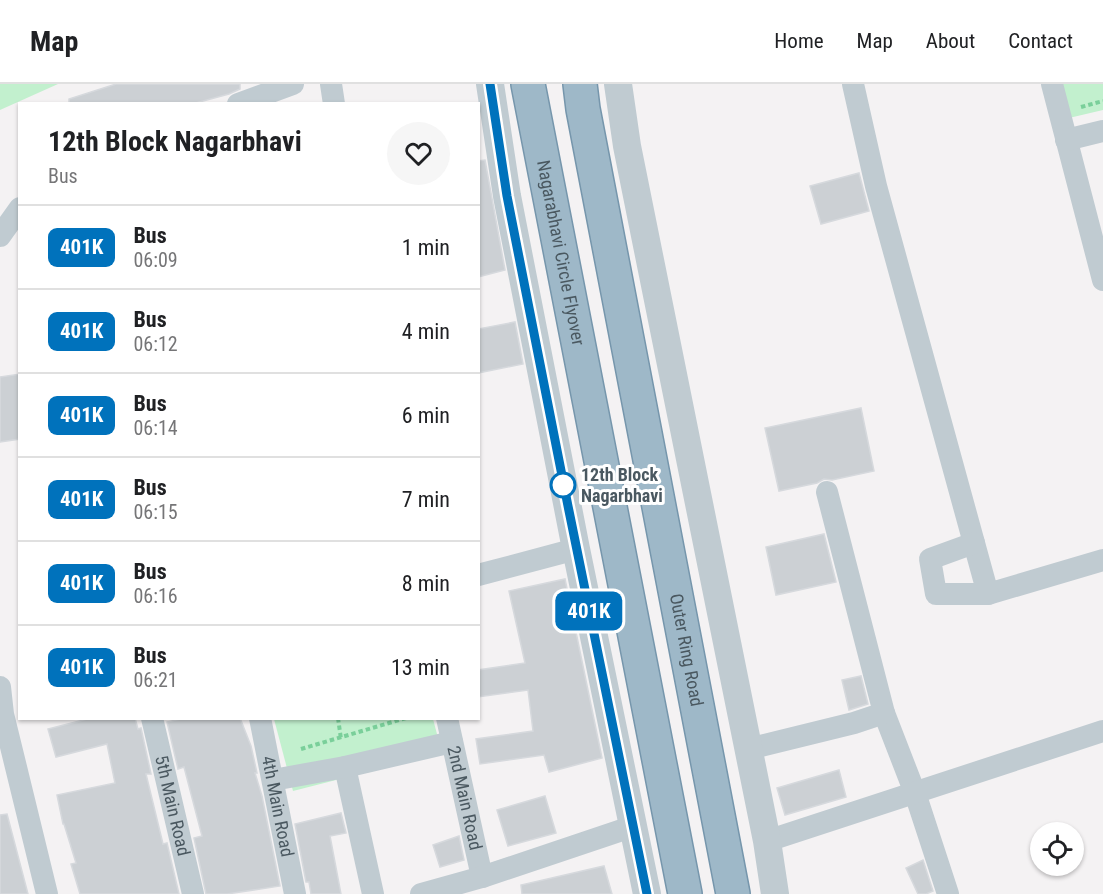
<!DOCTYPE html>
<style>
body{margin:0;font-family:"Roboto Condensed",sans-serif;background:#f6f6f6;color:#202124;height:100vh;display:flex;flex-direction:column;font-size:22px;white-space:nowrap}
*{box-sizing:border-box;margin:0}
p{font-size:20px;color:#757577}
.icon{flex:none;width:33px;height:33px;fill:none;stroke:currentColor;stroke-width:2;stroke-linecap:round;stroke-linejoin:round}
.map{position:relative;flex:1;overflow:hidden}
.panel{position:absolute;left:18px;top:18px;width:462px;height:618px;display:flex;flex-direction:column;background:#fff;border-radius:0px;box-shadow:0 2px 4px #0004}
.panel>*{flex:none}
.badge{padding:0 12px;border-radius:9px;font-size:21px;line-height:39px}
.fabs{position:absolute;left:1030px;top:738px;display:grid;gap:12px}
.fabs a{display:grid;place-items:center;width:54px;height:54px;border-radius:50%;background:#fff;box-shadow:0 2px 4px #0004;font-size:30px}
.map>.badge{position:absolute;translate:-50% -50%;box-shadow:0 0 0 3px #fff}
.round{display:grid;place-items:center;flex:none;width:63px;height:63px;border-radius:32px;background:#f6f6f6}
.head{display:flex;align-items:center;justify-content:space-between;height:102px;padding:0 30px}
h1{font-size:28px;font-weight:700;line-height:45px}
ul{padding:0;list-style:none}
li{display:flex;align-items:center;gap:18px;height:84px;padding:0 30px;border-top:2px solid #e0e0e0}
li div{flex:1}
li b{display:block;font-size:22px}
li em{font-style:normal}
li .badge{min-width:66px;font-weight:700;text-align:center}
header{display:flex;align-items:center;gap:36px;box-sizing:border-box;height:84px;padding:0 30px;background:#fff;border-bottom:2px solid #e0e0e0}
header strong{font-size:28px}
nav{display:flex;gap:33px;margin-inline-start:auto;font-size:21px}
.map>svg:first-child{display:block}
</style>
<header>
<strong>Map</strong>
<nav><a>Home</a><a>Map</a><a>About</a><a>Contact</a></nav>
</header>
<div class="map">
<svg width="1103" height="810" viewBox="0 0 1103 810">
<rect width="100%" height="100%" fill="#f4f2f3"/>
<g fill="#c2f0ce">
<polygon points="0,0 58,0 0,26"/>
<polygon points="1061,0 1103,0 1103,26 1069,34"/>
<polygon points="274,635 433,635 442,669 293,707"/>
</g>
<g fill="#ccd0d4" stroke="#d6d9dd" stroke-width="1.5">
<polygon points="116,0 240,0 240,5 229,10 192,20 69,20 69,15"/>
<polygon points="485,76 505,186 478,193 478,77"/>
<polygon points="859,89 869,127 821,140 810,102"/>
<polygon points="515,238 523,280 478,289 478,245"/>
<polygon points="20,290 20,355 0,358 0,293"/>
<polygon points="861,324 874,387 832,396 824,395 817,399 779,407 765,344"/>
<polygon points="824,450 836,498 776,511 766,463"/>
<polygon points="565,495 602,674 549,688 544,671 480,680 476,655 533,647 528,606 478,613 478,586 525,579 509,507"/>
<polygon points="861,592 868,620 849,626 842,596"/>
<polygon points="91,634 135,634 138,645 141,644 151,690 146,690 163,760 167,759 179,810 80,810 71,780 76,779 64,740 63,740 57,711 115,699 107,660 56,673 48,645"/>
<polygon points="185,634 240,634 251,662 257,689 255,689 262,712 280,802 227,810 206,810 194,754 202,752 184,683 178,685 167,638"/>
<polygon points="839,686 846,713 785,731 777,704"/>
<polygon points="545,712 556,749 508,762 497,726"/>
<polygon points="341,729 346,749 330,752 341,810 311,810 309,798 306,798 295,740"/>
<polygon points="7,730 28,810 0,810 0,731"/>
<polygon points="459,752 464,776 440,783 433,761"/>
<polygon points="923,776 933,807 926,810 918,810 906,784"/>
<polygon points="604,782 612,810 522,810 521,801"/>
</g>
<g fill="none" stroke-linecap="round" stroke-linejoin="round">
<defs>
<g id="trunk">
<path id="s4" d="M 528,0 L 685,810"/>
<path id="s5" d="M 580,0 L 583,25 L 733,810"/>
</g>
</defs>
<use href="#trunk" stroke="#7696ac" stroke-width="36"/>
<g stroke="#7acf9a" stroke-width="4" stroke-dasharray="4.5 3" stroke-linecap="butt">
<polyline points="1081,23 1103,17"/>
<polyline points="338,634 341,655"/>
<polyline points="301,665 406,634"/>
</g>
<g stroke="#c0cbd1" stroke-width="22">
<polyline points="331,0 334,20"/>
<polyline points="853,0 876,102 988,510 1103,476"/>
<polyline points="1052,0 1103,196"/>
<polyline points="238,20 293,0"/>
<polyline points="1066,56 1103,47"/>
<polyline points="0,152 20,124"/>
<polyline points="974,459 930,475 936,510 988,510"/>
<polyline points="478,491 576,465"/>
<polyline points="0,603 3,630 47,810"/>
<polyline points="884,629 915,709 948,810"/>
<path id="s1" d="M 152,634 L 193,810"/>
<path id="s2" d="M 260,634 L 295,810"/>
<path id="s3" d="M 447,634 L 482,793"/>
<polyline points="748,665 854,639 884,629 827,408"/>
<polyline points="345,683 373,810"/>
<polyline points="273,696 345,683 452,658"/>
<polyline points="767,757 1103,647"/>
<polyline points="421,810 482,793 634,742"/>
</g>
<g stroke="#c0cbd1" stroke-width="28">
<polyline points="490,0 507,112 576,465 647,810"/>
<polyline points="618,0 627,62 767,757 775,810"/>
</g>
<use href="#trunk" stroke="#9eb8c8" stroke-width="33"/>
</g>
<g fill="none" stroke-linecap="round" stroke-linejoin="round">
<defs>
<polyline id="line" points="490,0 507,112 568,422 647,810"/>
</defs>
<use href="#line" stroke="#fff" stroke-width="14"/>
<use href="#line" stroke="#0072bc" stroke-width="9"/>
</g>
<circle fill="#fff" stroke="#0072bc" stroke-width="3" cx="563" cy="401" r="12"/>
<g text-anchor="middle" stroke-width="6" stroke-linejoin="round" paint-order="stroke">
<g font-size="18" fill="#4a5860" stroke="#fff">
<text dy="6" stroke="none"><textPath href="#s4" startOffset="172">Nagarabhavi Circle Flyover</textPath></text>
<text dy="6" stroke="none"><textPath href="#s5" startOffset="576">Outer Ring Road</textPath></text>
<text dy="6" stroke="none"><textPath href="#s3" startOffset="82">2nd Main Road</textPath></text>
<text dy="6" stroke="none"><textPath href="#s1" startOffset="90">5th Main Road</textPath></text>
<text dy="6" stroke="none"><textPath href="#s2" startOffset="90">4th Main Road</textPath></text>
</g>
<g font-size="18" font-weight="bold" fill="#4a5860" stroke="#fff" text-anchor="start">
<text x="581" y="397">12th Block<tspan x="581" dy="21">Nagarbhavi</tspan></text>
</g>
</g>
</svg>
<div class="fabs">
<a><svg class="icon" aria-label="locate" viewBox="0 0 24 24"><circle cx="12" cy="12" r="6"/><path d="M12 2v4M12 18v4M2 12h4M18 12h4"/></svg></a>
</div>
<b class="badge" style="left:589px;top:527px;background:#0072bc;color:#fff">401K</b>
<section class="panel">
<div class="head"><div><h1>12th Block Nagarbhavi</h1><p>Bus</p></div><a class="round"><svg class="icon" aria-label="heart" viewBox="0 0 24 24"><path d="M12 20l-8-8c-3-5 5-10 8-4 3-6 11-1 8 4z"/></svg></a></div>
<ul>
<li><span class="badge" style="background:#0072bc;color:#fff">401K</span><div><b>Bus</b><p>06:09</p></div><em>1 min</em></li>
<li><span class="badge" style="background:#0072bc;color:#fff">401K</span><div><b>Bus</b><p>06:12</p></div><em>4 min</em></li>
<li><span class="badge" style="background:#0072bc;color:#fff">401K</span><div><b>Bus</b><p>06:14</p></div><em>6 min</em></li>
<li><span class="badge" style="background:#0072bc;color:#fff">401K</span><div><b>Bus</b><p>06:15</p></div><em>7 min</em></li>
<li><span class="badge" style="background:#0072bc;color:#fff">401K</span><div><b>Bus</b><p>06:16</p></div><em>8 min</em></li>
<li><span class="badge" style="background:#0072bc;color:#fff">401K</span><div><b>Bus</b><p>06:21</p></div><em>13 min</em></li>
</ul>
</section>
</div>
